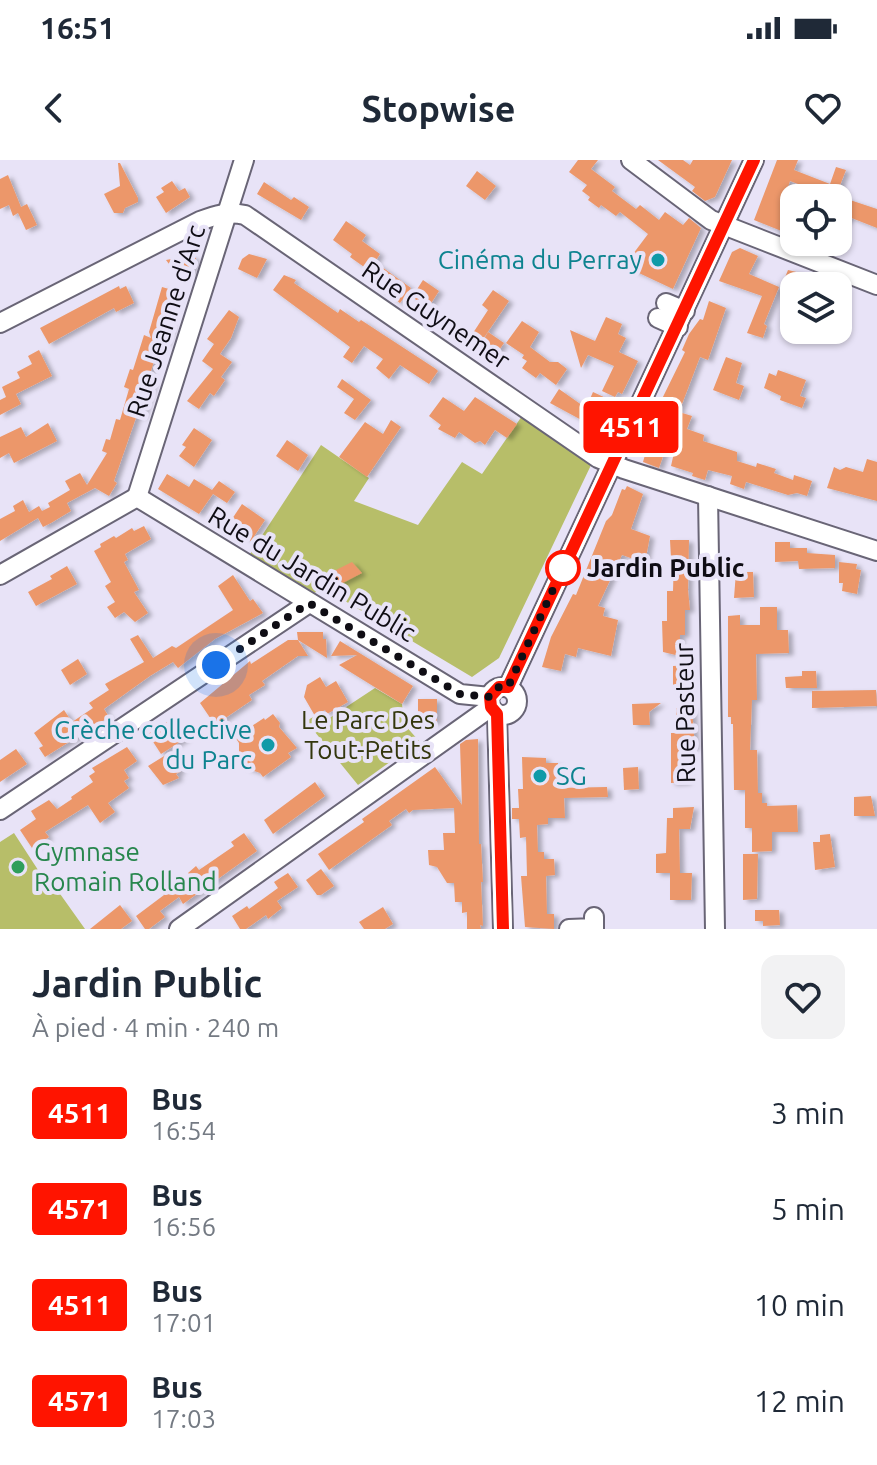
<!DOCTYPE html>
<html lang="fr">
<meta charset="utf-8">
<style>
body{margin:0;font-family:Ubuntu,sans-serif;background:#f2f2f3;color:#1f2937;height:100vh;display:flex;flex-direction:column;font-size:30px;white-space:nowrap}
*{box-sizing:border-box;margin:0}
p{font-size:26px;color:#747a83}
.icon{flex:none;width:44px;height:44px;fill:none;stroke:currentColor;stroke-width:2;stroke-linecap:round;stroke-linejoin:round}
.map{position:relative;height:769px;overflow:hidden}
.drawer{display:flex;flex-direction:column;background:#fff;flex:1}
.drawer>*{flex:none}
.badge{padding:0 16px;border-radius:6px;font-size:28px;line-height:52px}
.controls{position:absolute;left:780px;top:24px;display:grid;gap:16px}
.controls a{display:grid;place-items:center;width:72px;height:72px;border-radius:16px;background:#fff;box-shadow:0 2px 6px #0004;font-size:40px}
.you{position:absolute;width:40px;height:40px;margin:-20px;border:6px solid #fff;border-radius:50%;background:#1a73e8;box-shadow:0 0 0 12px #1a73e833}
.map>.badge{position:absolute;translate:-50% -50%;box-shadow:0 0 0 4px #fff}
.round{display:grid;place-items:center;flex:none;width:84px;height:84px;border-radius:16px;background:#f2f2f3}
.summary{display:flex;align-items:center;justify-content:space-between;height:136px;padding:0 32px}
h1{font-size:38px;font-weight:600;line-height:60px}
ul{padding:0;list-style:none}
li{display:flex;align-items:center;gap:24px;height:96px;padding:0 32px}
li div{flex:1}
li b{display:block;font-size:30px}
li em{font-style:normal}
li .badge{min-width:88px;font-weight:700;text-align:center}
.status{display:flex;justify-content:space-between;align-items:center;height:56px;padding:0 40px;background:#fff;direction:ltr}
.status svg{height:22px;fill:currentColor}
header{display:flex;justify-content:space-between;align-items:center;height:104px;padding:0 32px;background:#fff;font-size:36px;font-weight:600}
.map>svg:first-child{display:block}
</style>
<div class="status"><b>16:51</b><svg viewBox="0 0 49 12"><path d="M0 12V9h3v3zM5 12V6h3v6zM10 12V3h3v9zM15 12V0h3v12zM26 1h20v11H26zM47 4h2v5h-2z"/></svg></div>
<header><svg class="icon" aria-label="back" viewBox="0 0 24 24"><path d="M15 5l-7 7 7 7"/></svg>Stopwise<svg class="icon" aria-label="heart" viewBox="0 0 24 24"><path d="M12 20l-8-8c-3-5 5-10 8-4 3-6 11-1 8 4z"/></svg></header>
<div class="map">
<svg width="877" height="769" viewBox="0 0 877 769">
<defs>
<filter id="shadow"><feDropShadow dx="4.5" dy="2.5" stdDeviation="2" flood-color="#0004"/></filter>
</defs>
<rect width="100%" height="100%" fill="#e8e3f7"/>
<g fill="#b7be69">
<polygon points="522,256 592,303 499,498 472,517 320,426 315,433 250,394 321,285 369,318 354,341 418,365 462,302 482,314"/>
<polygon points="375,528 402,544 404,564 419,581 358,625 306,561 315,556 328,559"/>
<polygon points="14,673 53,733 58,731 85,769 0,769 0,682"/>
</g>
<g fill="#ec976a" filter="url(#shadow)">
<polygon points="578,0 598,0 591,9 615,27 612,31 636,49 640,45 659,60 665,52 683,65 689,58 701,68 673,129 624,106 648,74 620,52 616,56 601,45 599,48 588,40 590,37 582,31 587,25 569,12"/>
<polygon points="658,0 683,0 690,5 693,0 732,0 715,37 705,41 692,31 695,27"/>
<polygon points="777,0 798,0 794,10 830,24 836,7 846,10 835,38 821,36 822,33 790,21 782,46 794,51 794,76 754,60"/>
<polygon points="118,3 120,3 138,38 138,42 125,48 123,53 114,53 104,34 120,26"/>
<polygon points="477,11 496,26 485,40 466,26"/>
<polygon points="8,15 21,47 27,44 37,65 26,70 18,53 13,56 9,45 0,49 0,19"/>
<polygon points="172,21 179,31 185,28 190,37 166,53 156,37 164,32 161,28"/>
<polygon points="264,22 291,40 294,37 309,47 301,60 257,34"/>
<polygon points="838,36 877,49 877,68 849,57 846,63 838,60"/>
<polygon points="346,61 366,75 362,81 380,94 375,102 411,128 400,143 369,121 374,114 350,97 352,94 333,80"/>
<polygon points="740,88 758,96 749,114 779,127 764,164 767,166 763,178 747,173 762,136 719,121 732,92"/>
<polygon points="179,92 196,98 191,113 172,108 166,100 177,98"/>
<polygon points="249,94 267,99 257,118 238,109 242,99"/>
<polygon points="788,110 805,114 835,126 794,126 794,129 782,125"/>
<polygon points="284,115 296,120 294,123 338,153 340,149 359,162 361,160 436,209 438,211 429,224 400,205 389,219 376,208 383,199 364,186 352,203 343,197 350,187 273,130"/>
<polygon points="423,120 439,131 428,148 412,137"/>
<polygon points="119,126 120,129 126,126 134,143 116,152 114,148 49,184 40,168"/>
<polygon points="162,127 179,132 168,164 172,165 165,185 160,183 148,220 153,222 142,257 137,255 114,321 117,323 109,336 95,328 67,343 71,351 51,363 43,367 38,358 0,381 0,359 15,351 13,346 23,340 29,352 39,346 42,351 50,347 48,343 70,330 65,321 80,313 87,325 107,293 102,291 106,279 110,280 116,259 120,260 129,229 124,227 130,209 133,210 144,175 151,178 149,172"/>
<polygon points="493,130 509,141 483,179 473,173 488,150 482,145"/>
<polygon points="709,141 726,148 708,200 700,197 679,252 692,256 687,269 704,275 703,281 737,292 737,301 756,307 757,303 776,309 774,313 793,320 794,315 812,321 807,336 797,333 788,335 746,322 744,329 730,324 732,316 708,310 705,320 692,316 693,313 671,306 675,288 667,285 659,308 643,302 659,245 685,192 682,190 689,174 700,159 703,160"/>
<polygon points="229,150 239,157 231,178 220,194 232,202 221,217 225,220 214,236 210,233 199,249 187,241 213,209 202,201 214,184 207,179"/>
<polygon points="606,157 622,164 618,174 626,178 619,192 638,201 622,234 618,232 615,237 602,231 614,206 588,195 581,208 570,170 595,181"/>
<polygon points="522,161 539,172 530,187 550,202 558,202 567,209 556,225 540,213 536,218 522,208 527,201 522,198 524,195 506,183"/>
<polygon points="488,172 504,183 492,200 478,190"/>
<polygon points="39,190 52,216 16,234 21,244 0,255 0,240 6,237 2,227 20,218 17,212 32,204 28,196"/>
<polygon points="726,197 742,203 736,223 744,226 739,240 713,230"/>
<polygon points="778,210 806,220 800,236 806,238 802,248 780,240 781,236 764,228 769,213 776,216"/>
<polygon points="342,219 371,240 355,260 344,253 354,239 337,227"/>
<polygon points="559,229 586,248 593,232 608,239 599,257 609,262 602,280 584,269 587,263 550,243"/>
<polygon points="443,237 464,251 475,237 517,264 507,278 495,270 485,285 480,281 475,283 459,272 455,278 438,269 441,265 429,256"/>
<polygon points="391,260 401,267 367,317 339,297 365,262 383,274"/>
<polygon points="48,263 57,281 14,303 9,293 0,298 0,277 21,267 26,277"/>
<polygon points="194,268 212,280 194,307 179,296 186,287 182,285"/>
<polygon points="287,280 308,295 298,311 276,296"/>
<polygon points="867,299 877,302 877,341 827,328 834,307 840,310 846,307 863,312"/>
<polygon points="167,314 189,327 194,319 212,330 219,321 235,332 227,343 213,334 199,354 158,329"/>
<polygon points="627,326 643,334 631,369 650,376 645,403 622,395 598,446 605,448 603,456 618,460 611,496 578,488 576,497 565,494 561,511 542,507 551,477 573,434 576,435 606,361 612,355 622,329 625,330"/>
<polygon points="242,344 265,360 251,381 228,365"/>
<polygon points="144,366 151,379 125,394 128,400 124,402 139,430 134,432 148,453 135,462 124,452 115,458 107,447 115,442 105,426 111,422 94,391 101,387 100,384 114,376 116,378 132,368 134,371"/>
<polygon points="670,380 689,380 688,430 690,450 685,450 685,475 680,475 680,496 663,492 662,461 667,461 667,431 673,431 674,398 671,398"/>
<polygon points="775,382 790,382 790,388 807,388 807,393 835,395 835,408 799,409 798,401 775,402"/>
<polygon points="352,402 362,413 333,428 328,414"/>
<polygon points="839,402 857,404 856,409 861,410 857,434 842,431 843,423 839,423"/>
<polygon points="67,406 77,424 36,446 28,432 52,419 50,416"/>
<polygon points="736,412 753,412 754,437 734,438"/>
<polygon points="233,415 250,441 253,439 263,453 215,479 178,508 173,502 150,516 104,549 109,557 45,597 39,588 43,586 34,573 64,550 72,562 93,548 89,543 109,530 105,524 144,502 130,479 138,475 153,498 172,486 176,488 233,450 218,426"/>
<polygon points="760,447 777,447 777,470 788,470 789,493 756,494 757,540 752,540 750,590 757,590 758,633 762,633 762,643 767,643 767,646 797,645 798,672 772,672 772,691 752,692 752,668 745,668 745,630 734,630 733,564 731,564 731,557 728,557 728,456 740,455 740,465 760,465"/>
<polygon points="297,472 323,472 323,479 326,479 327,498 298,480 308,496 298,496 262,521 265,525 249,535 252,540 215,565 200,543 250,501 251,504 288,480 298,480"/>
<polygon points="340,481 413,526 402,544 339,505 357,495 331,496"/>
<polygon points="78,499 87,514 70,525 61,510"/>
<polygon points="689,505 689,528 673,528 673,506"/>
<polygon points="802,511 816,511 817,528 786,528 785,517 802,516"/>
<polygon points="320,517 326,527 336,521 348,542 327,554 325,550 315,556 304,537 307,525"/>
<polygon points="876,530 877,546 812,548 812,531"/>
<polygon points="418,539 437,539 437,562 418,563"/>
<polygon points="661,543 649,552 650,565 633,565 632,544"/>
<polygon points="676,548 692,548 695,588 686,588 687,622 671,623 671,573 676,573"/>
<polygon points="273,554 280,563 279,567 297,588 288,593 291,597 263,617 260,613 246,608 239,599 239,583 235,577 264,558 265,560"/>
<polygon points="173,558 186,578 161,594 148,574"/>
<polygon points="478,579 479,684 481,684 483,722 481,722 483,766 480,765 481,769 467,769 467,752 462,753 462,742 455,742 454,723 447,723 437,707 429,705 428,690 444,690 443,673 455,673 454,648 413,650 409,653 406,649 389,661 392,665 329,710 318,694 364,662 362,659 435,607 462,645 460,584 466,580"/>
<polygon points="127,587 137,601 124,610 129,618 124,621 129,628 108,643 115,652 100,663 88,645 45,672 49,677 32,688 20,670 36,659 31,651 49,640 57,649 72,639 71,637 93,622 89,616 95,612 92,608"/>
<polygon points="16,589 27,604 0,622 0,600"/>
<polygon points="169,593 181,611 176,614 179,618 163,625 148,606"/>
<polygon points="522,597 546,598 546,603 558,603 558,628 607,627 608,637 564,638 565,658 548,658 548,664 537,665 538,692 544,692 544,699 554,699 555,715 546,716 547,754 554,754 554,769 525,767 521,716 527,716 526,677 520,678 519,659 512,659 512,648 519,648 518,629 523,629"/>
<polygon points="638,607 639,629 624,630 623,608"/>
<polygon points="315,622 325,636 273,674 264,660"/>
<polygon points="871,636 875,656 854,656 854,637"/>
<polygon points="694,647 690,669 679,669 680,713 692,713 691,740 670,740 670,713 656,713 656,694 666,693 667,658 673,658 673,648"/>
<polygon points="244,673 257,691 183,744 179,737 160,751 165,757 149,769 145,769 136,756 164,735 160,730 168,724 175,731 192,718 188,713 196,706 199,710 234,686 231,682"/>
<polygon points="830,674 835,707 815,710 813,682 820,682 820,675"/>
<polygon points="743,694 758,694 757,739 743,740"/>
<polygon points="321,709 334,726 321,735 317,735 306,720"/>
<polygon points="288,713 298,727 277,741 282,748 268,759 266,755 246,769 240,769 232,756 247,746 249,749 278,728 274,722"/>
<polygon points="120,745 132,761 121,769 90,769"/>
<polygon points="383,747 393,764 385,769 364,769 359,762"/>
<polygon points="755,750 779,750 780,765 763,766 763,761 755,761"/>
</g>
<g fill="none" stroke-linecap="round" stroke-linejoin="round">
<defs>
<g id="minor">
<polyline points="631,0 711,60 877,125"/>
<polyline points="666,143 685,151"/>
<polyline points="658,158 678,167"/>
<path d="M 0,163 L 200,61 C 216,55 228,51 245,55 L 598,298 L 624,309 L 877,391"/>
<polyline points="708,336 715,769"/>
<polyline points="137,337 460,534 490,537"/>
<polyline points="137,337 244,0"/>
<polyline points="0,415 137,337"/>
<circle cx="503" cy="541" r="14"/>
<polyline points="508,527 754,0"/>
<polyline points="497,554 503,769"/>
<polyline points="0,650 309,443"/>
<polyline points="179,769 491,547"/>
<polyline points="569,769 594,768 594,757"/>
</g>
</defs>
<use href="#minor" stroke="#696576" stroke-width="22"/>
<use href="#minor" stroke="#fff" stroke-width="18"/>
</g>
<g fill="none" stroke-linecap="round" stroke-linejoin="round">
<defs>
<polyline id="line" points="503,769 497,554 491,547 490,537 499,527 508,527 754,0"/>
</defs>
<use href="#line" stroke="#fff" stroke-width="18"/>
<use href="#line" stroke="#ff1400" stroke-width="12"/>
<polyline stroke="#0f0d14" stroke-width="8" stroke-dasharray="0 14.4" points="216,505 309,443 460,534 490,537 499,527 508,527 563,408"/>
</g>
<g fill="#0f9aa8" stroke="#e8e3f7" stroke-width="3">
<circle cx="658" cy="100" r="8"/>
<circle cx="268" cy="585" r="8"/>
<circle cx="540" cy="616" r="8"/>
</g>
<circle fill="#fff" stroke="#ff1400" stroke-width="4" cx="563" cy="408" r="16"/>
<circle fill="#2e9e5b" stroke="#e8e3f7" stroke-width="3" cx="18" cy="707" r="8"/>
<g text-anchor="middle" stroke-width="8" stroke-linejoin="round" paint-order="stroke">
<g font-size="26" fill="#0d838f" stroke="#e8e3f7" text-anchor="end">
<text x="642" y="109">Cinéma du Perray</text>
<text x="252" y="579">Crèche collective<tspan x="252" dy="30">du Parc</tspan></text>
<text x="556" y="625" text-anchor="start">SG</text>
</g>
<g font-size="26" fill="#0f0d14" stroke="#e8e3f7">
<text transform="translate(436 155) rotate(34)" y="9">Rue Guynemer</text>
<text transform="translate(166 161) rotate(-72)" y="9">Rue Jeanne d'Arc</text>
<text transform="translate(312 414) rotate(31)" y="9">Rue du Jardin Public</text>
<text transform="translate(685 553) rotate(-91)" y="9">Rue Pasteur</text>
</g>
<g font-size="26" font-weight="bold" fill="#0f0d14" stroke="#e8e3f7" text-anchor="start">
<text x="587" y="417">Jardin Public</text>
</g>
<g font-size="26" fill="#33360d" stroke="#e8e3f7">
<text x="368" y="569">Le Parc Des<tspan x="368" dy="30">Tout-Petits</tspan></text>
</g>
<g font-size="26" fill="#27864d" stroke="#e8e3f7" text-anchor="start">
<text x="34" y="701">Gymnase<tspan x="34" dy="30">Romain Rolland</tspan></text>
</g>
</g>
</svg>
<div class="controls">
<a><svg class="icon" aria-label="locate" viewBox="0 0 24 24"><circle cx="12" cy="12" r="6"/><path d="M12 2v4M12 18v4M2 12h4M18 12h4"/></svg></a>
<a><svg class="icon" aria-label="layers" viewBox="0 0 24 24"><path d="M12 4l9 5-9 5-9-5zM3 14l9 5 9-5"/></svg></a>
</div>
<div class="you" style="left:216px;top:505px"></div>
<b class="badge" style="left:631px;top:267px;background:#ff1400;color:#fff">4511</b>
</div>
<section class="drawer">
<div class="summary"><div><h1>Jardin Public</h1><p>À pied · 4 min · 240 m</p></div><a class="round"><svg class="icon" aria-label="heart" viewBox="0 0 24 24"><path d="M12 20l-8-8c-3-5 5-10 8-4 3-6 11-1 8 4z"/></svg></a></div>
<ul>
<li><span class="badge" style="background:#ff1400;color:#fff">4511</span><div><b>Bus</b><p>16:54</p></div><em>3 min</em></li>
<li><span class="badge" style="background:#ff1400;color:#fff">4571</span><div><b>Bus</b><p>16:56</p></div><em>5 min</em></li>
<li><span class="badge" style="background:#ff1400;color:#fff">4511</span><div><b>Bus</b><p>17:01</p></div><em>10 min</em></li>
<li><span class="badge" style="background:#ff1400;color:#fff">4571</span><div><b>Bus</b><p>17:03</p></div><em>12 min</em></li>
</ul>
</section>
